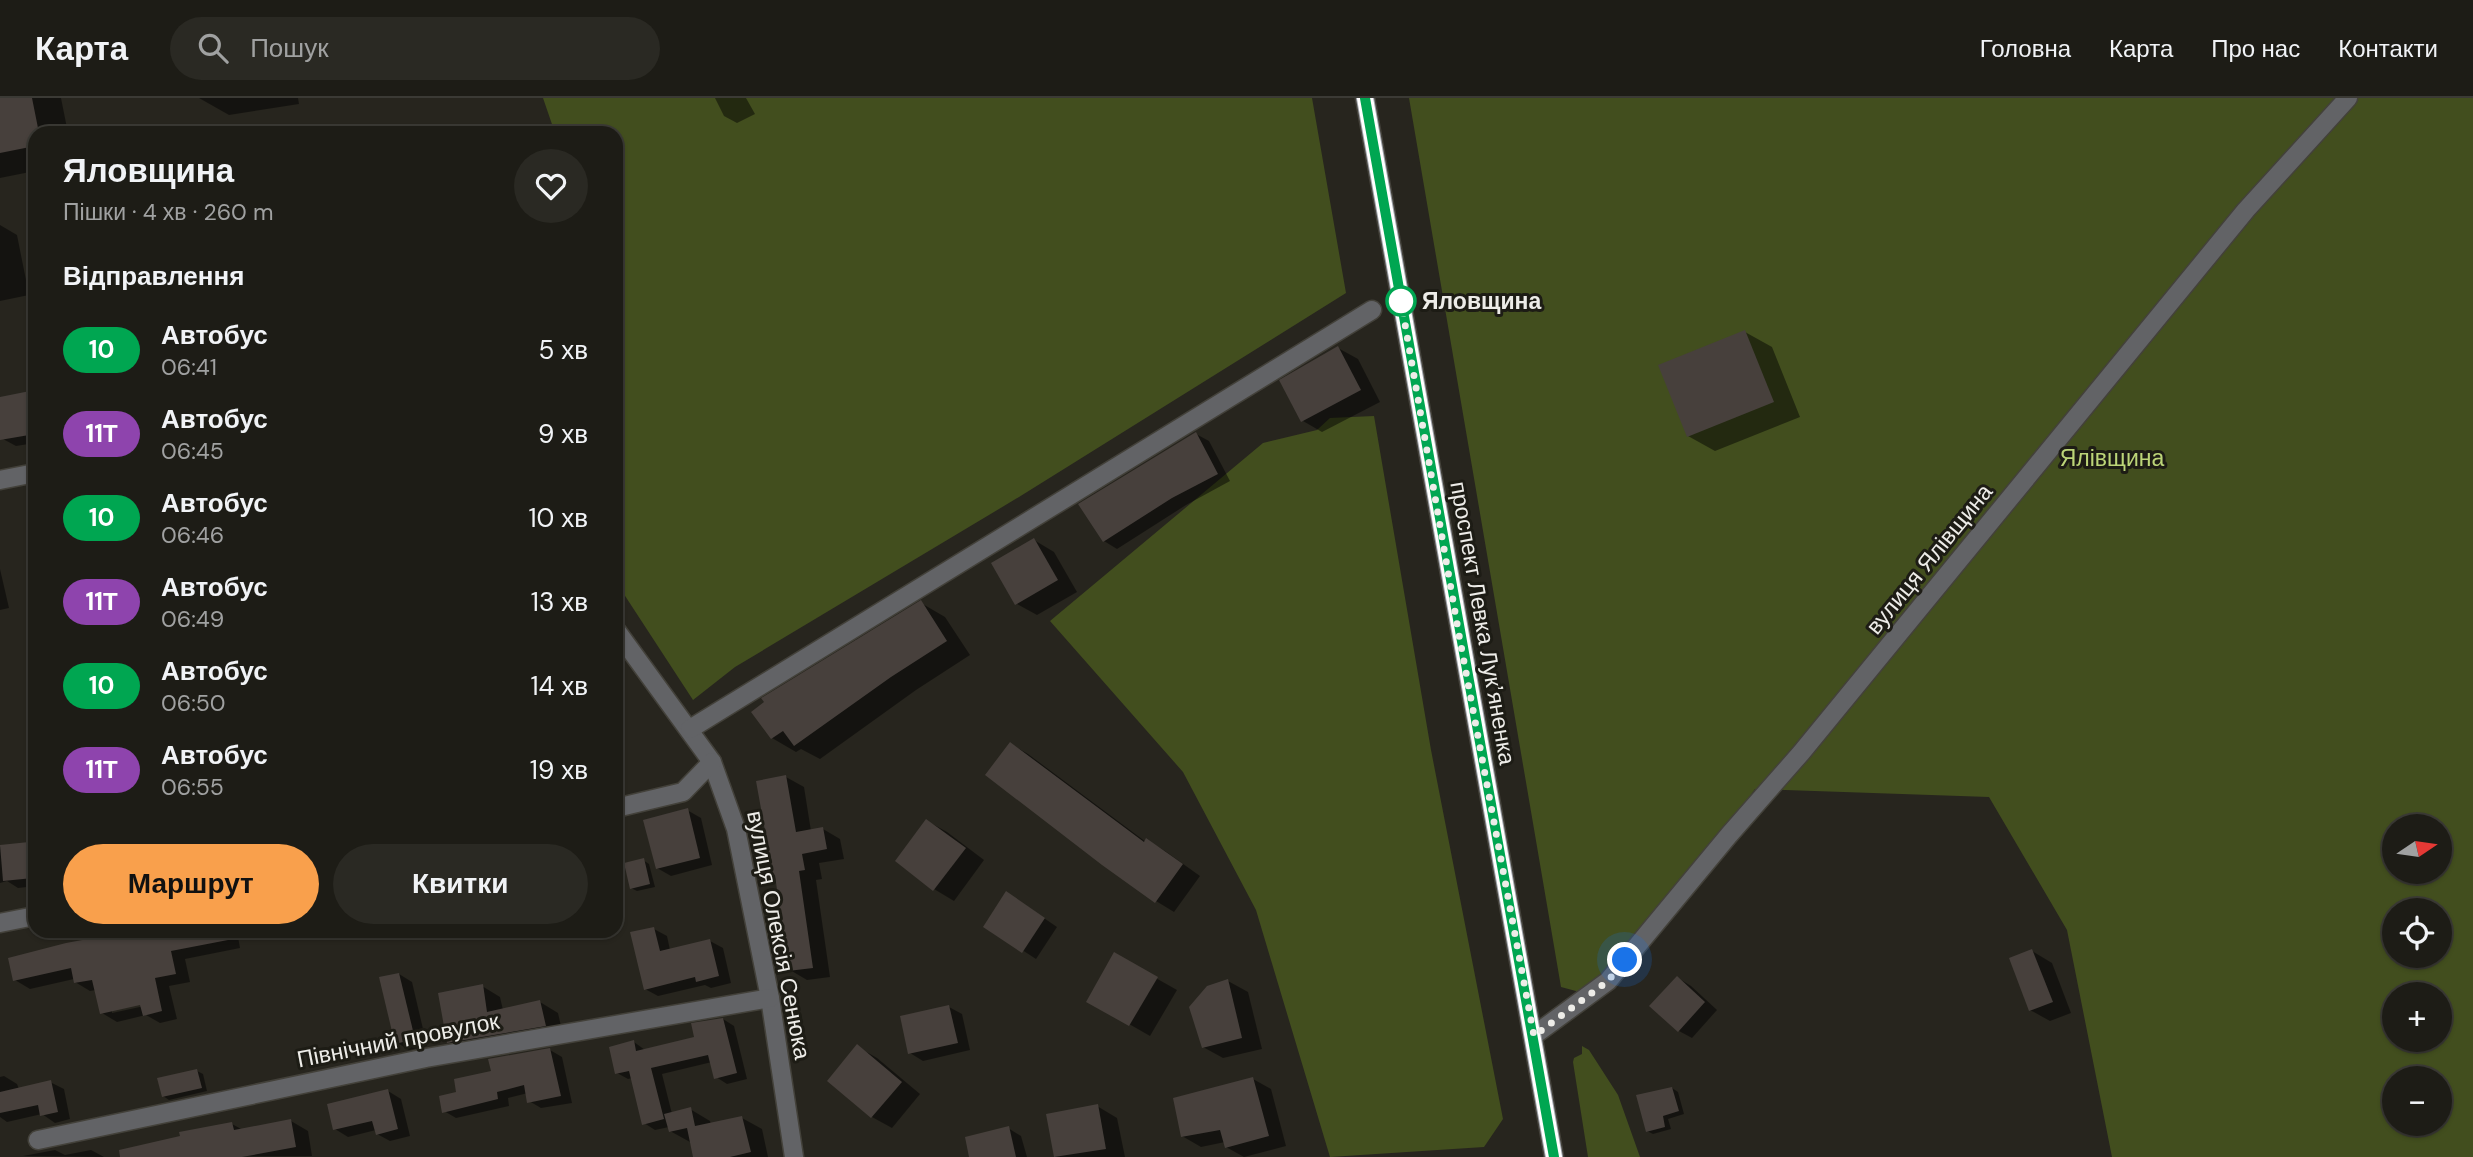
<!DOCTYPE html>
<html lang="uk">
<meta charset="utf-8">
<style>
body{margin:0;font-family:"DM Sans",sans-serif;background:#2a2923;color:#f1f3f6;height:100vh;display:flex;flex-direction:column;font-size:26px;white-space:nowrap}
*{box-sizing:border-box;margin:0}
p{font-size:23px;color:#a0a1a1}
.icon{flex:none;width:38px;height:38px;fill:none;stroke:currentColor;stroke-width:2;stroke-linecap:round;stroke-linejoin:round}
.map{position:relative;flex:1;overflow:hidden}
.panel{position:absolute;left:28px;top:28px;width:595px;height:812px;display:flex;flex-direction:column;background:#1d1c16;border-radius:21px;box-shadow:0 2px 5px #0004,0 0 0 2px #3b3a35}
.panel>*{flex:none}
.badge{padding:0 14px;border-radius:23px;font-size:24px;line-height:46px}
.needle{width:46px;rotate:77deg}
.buttons{position:absolute;left:2382px;top:716px;display:grid;gap:14px}
.buttons a{display:grid;place-items:center;width:70px;height:70px;border-radius:50%;background:#1d1c16;box-shadow:0 2px 5px #0004,0 0 0 2px #3b3a35;font-size:35px}
.you{position:absolute;width:35px;height:35px;margin:-18px;border:5px solid #fff;border-radius:50%;background:#1a73e8;box-shadow:0 0 0 10px #1a73e833}
.map>.badge{position:absolute;translate:-50% -50%;box-shadow:0 0 0 4px #fff}
h2{padding:0 35px;font-size:26px;line-height:63px}
.round{display:grid;place-items:center;flex:none;width:74px;height:74px;border-radius:37px;background:#2a2923}
.summary{display:flex;align-items:center;justify-content:space-between;height:119px;padding:0 35px}
h1{font-size:33px;font-weight:700;line-height:52px}
.cta{display:flex;gap:14px;margin-top:auto;padding:14px 35px}
.cta a{flex:1;height:80px;border-radius:42px;background:#f9a04c;color:#111;font-size:28px;font-weight:700;line-height:80px;text-align:center}
.cta a+a{background:#2a2923;color:#f1f3f6}
ul{padding:0;list-style:none}
li{display:flex;align-items:center;gap:21px;height:84px;padding:0 35px}
li div{flex:1}
li b{display:block;font-size:26px}
li em{font-style:normal}
li .badge{min-width:77px;font-weight:700;text-align:center}
header{display:flex;align-items:center;gap:42px;box-sizing:border-box;height:98px;padding:0 35px;background:#1d1c16;border-bottom:2px solid #3b3a35}
header strong{font-size:33px}
nav{display:flex;gap:38px;margin-inline-start:auto;font-size:24px}
.search{width:490px;height:63px;background:#2a2923;display:flex;align-items:center;gap:18px;box-sizing:border-box;padding:0 24px;border-radius:38px;color:#a0a1a1;font-size:26px}
.map>svg:first-child{display:block}
</style>
<header>
<strong>Карта</strong>
<div class="search"><svg class="icon" aria-label="search" viewBox="0 0 24 24"><circle cx="10" cy="10" r="6"/><path d="M15 15l6 6"/></svg>Пошук</div>
<nav><a>Головна</a><a>Карта</a><a>Про нас</a><a>Контакти</a></nav>
</header>
<div class="map">
<svg width="2473" height="1059" viewBox="0 0 2473 1059">
<rect width="100%" height="100%" fill="#27251e"/>
<g fill="#424e1e" fill-rule="evenodd">
<polygon points="543,0 1312,0 1346,195 1019,399 735,569 693,602 616,484 616,35 555,35"/>
<path d="M 1409,0 L 2473,0 L 2473,1059 L 2112,1059 L 2067,832 L 1989,699 L 1755,691 L 1712,752 L 1587,896 L 1561,889 ZM 2394,728 L 2440,728 L 2440,774 L 2394,774 ZM 2394,812 L 2440,812 L 2440,858 L 2394,858 ZM 2394,896 L 2440,896 L 2440,942 L 2394,942 ZM 2394,980 L 2440,980 L 2440,1026 L 2394,1026 Z"/>
<polygon points="1374,318 1431,652 1503,1021 1484,1049 1330,1059 1256,812 1183,674 1050,523 1263,345 1317,332 1330,320"/>
<polygon points="1582,948 1589,952 1618,997 1640,1059 1588,1059 1573,964 1574,960 1582,956"/>
</g>
<g fill="#0007" fill-rule="evenodd">
<polygon points="0,0 61,0 68,35 35,35 35,73 0,80"/>
<polygon points="199,0 298,0 299,6 229,17"/>
<polygon points="715,0 746,0 755,16 737,25 724,18"/>
<polygon points="0,127 17,137 29,197 0,203"/>
<polygon points="1745,234 1772,249 1800,319 1715,353 1688,338"/>
<polygon points="1338,250 1358,261 1380,304 1322,334 1303,323"/>
<polygon points="35,294 35,345 16,348 3,341 0,301"/>
<polygon points="1196,336 1209,343 1230,383 1186,407 1117,451 1104,443"/>
<polygon points="35,399 35,422 31,400"/>
<polygon points="1034,442 1054,454 1077,494 1037,517 1017,506"/>
<polygon points="0,471 9,510 0,512"/>
<polygon points="921,505 945,519 970,557 916,592 820,661 801,651 796,654 772,640"/>
<polygon points="1011,646 1028,656 1146,744 1147,742 1165,753 1200,778 1174,814 1156,803"/>
<polygon points="786,679 804,689 811,733 823,731 840,741 844,761 819,765 822,781 816,782 830,879 807,882 790,872"/>
<polygon points="687,712 701,720 712,767 671,778 657,770"/>
<polygon points="927,723 947,734 984,762 954,803 934,791 897,763"/>
<polygon points="35,746 35,788 18,790 7,783 0,785 0,749"/>
<polygon points="643,762 649,766 655,789 637,793 631,790"/>
<polygon points="1019,803 1057,829 1036,861 985,828"/>
<polygon points="654,831 667,838 670,852 710,843 723,850 731,885 711,890 705,887 658,898 645,891"/>
<path d="M 133,833 L 237,833 L 240,850 L 185,861 L 190,884 L 169,888 L 177,921 L 160,925 L 146,917 L 117,924 L 102,915 L 96,892 L 90,893 L 75,884 L 74,881 L 30,891 L 15,882 ZM 148,903 L 149,907 L 112,915 L 112,912 Z"/>
<polygon points="363,833 408,833 376,840"/>
<polygon points="2032,853 2052,865 2071,915 2050,923 2030,912"/>
<polygon points="1115,857 1177,892 1150,938 1089,903"/>
<polygon points="399,876 412,884 427,948 409,952 396,944"/>
<polygon points="1678,880 1691,888 1717,912 1692,940 1679,933"/>
<polygon points="1228,883 1248,894 1262,951 1223,960 1203,949"/>
<polygon points="482,888 500,899 503,912 540,904 558,915 563,937 467,954 449,944"/>
<polygon points="949,909 962,916 970,952 923,963 910,955"/>
<polygon points="723,921 734,928 747,981 727,986 716,979 712,964 662,976 672,1016 690,1011 710,1023 711,1026 742,1020 762,1031 768,1059 695,1059 690,1044 670,1033 669,1029 655,1032 644,1025 632,980 628,981 617,975 634,944 645,952 696,941"/>
<polygon points="858,949 877,960 920,996 892,1030 872,1019 829,983"/>
<polygon points="550,952 562,959 572,1005 541,1010 529,1003 528,995 508,1000 509,1008 456,1020 444,1013 458,996 493,974"/>
<polygon points="197,973 203,976 207,993 169,1002 163,998"/>
<polygon points="4,978 17,986 19,991 50,984 64,991 70,1021 55,1025 42,1016 7,1024 0,1019 0,979"/>
<polygon points="1253,981 1271,991 1286,1048 1244,1059 1226,1049 1225,1044 1201,1049 1182,1038"/>
<polygon points="1672,990 1678,994 1684,1016 1668,1021 1671,1031 1653,1036 1647,1033"/>
<polygon points="388,993 401,1001 410,1038 390,1043 377,1036 376,1032 348,1039 335,1031"/>
<polygon points="1097,1008 1117,1020 1125,1059 1055,1059 1048,1018"/>
<polygon points="291,1023 308,1033 312,1058 130,1059 182,1039 232,1026 243,1032"/>
<polygon points="1008,1030 1021,1038 1027,1059 971,1059"/>
<polygon points="55,1052 65,1057 91,1052 104,1059 23,1058"/>
</g>
<g fill="#47403c">
<polygon points="0,0 32,0 39,35 35,35 35,48 0,55"/>
<polygon points="1745,232 1774,304 1687,339 1658,267"/>
<polygon points="1338,248 1361,292 1301,324 1279,282"/>
<polygon points="35,292 35,336 0,342 0,299"/>
<polygon points="1196,334 1218,376 1172,400 1103,444 1078,406"/>
<polygon points="1034,440 1058,482 1015,507 991,465"/>
<polygon points="921,502 947,543 891,579 794,648 783,633 771,641 751,614 764,604 761,600"/>
<polygon points="1010,644 1144,744 1146,740 1183,766 1155,805 1102,767 985,677"/>
<polygon points="786,677 796,734 823,729 827,751 802,756 805,772 799,773 813,870 788,873 775,777 773,777 756,683"/>
<polygon points="688,710 700,760 656,771 643,722"/>
<polygon points="926,721 966,750 933,793 895,763"/>
<polygon points="29,744 33,780 3,783 0,747"/>
<polygon points="644,760 650,786 630,791 624,765"/>
<polygon points="1006,793 1045,820 1022,855 983,829"/>
<polygon points="654,829 660,853 710,841 719,878 696,884 695,879 644,892 630,834"/>
<polygon points="131,833 227,833 228,842 171,853 176,876 155,880 162,913 143,918 140,907 100,916 92,882 74,885 71,870 13,883 8,860 66,845"/>
<polygon points="2032,851 2053,904 2029,913 2009,860"/>
<polygon points="1114,854 1158,879 1129,928 1086,904"/>
<polygon points="399,875 415,941 395,946 379,879"/>
<polygon points="1677,878 1705,904 1678,934 1649,908"/>
<polygon points="1228,881 1242,940 1202,950 1189,909 1207,888"/>
<polygon points="483,886 487,914 540,902 546,928 447,945 438,895"/>
<polygon points="949,907 958,945 908,956 900,918"/>
<polygon points="723,920 737,975 714,981 708,957 651,970 664,1021 642,1027 629,973 615,976 609,949 634,942 636,953 694,939 691,925"/>
<polygon points="857,946 902,984 871,1020 827,983"/>
<polygon points="550,950 561,998 527,1005 524,987 497,994 498,1001 442,1015 439,998 456,994 454,981 491,973 488,961"/>
<polygon points="197,971 202,990 162,999 157,980"/>
<polygon points="1253,979 1269,1038 1225,1050 1220,1032 1181,1039 1173,1000"/>
<polygon points="51,982 58,1014 40,1018 38,1007 0,1015 0,994"/>
<polygon points="1672,989 1679,1013 1663,1018 1665,1029 1646,1034 1636,997"/>
<polygon points="388,991 398,1031 376,1037 372,1023 333,1032 327,1006"/>
<polygon points="1098,1006 1106,1051 1054,1059 1046,1016"/>
<polygon points="691,1009 695,1028 742,1018 751,1054 730,1059 693,1059 687,1030 669,1034 664,1016"/>
<polygon points="291,1021 296,1049 242,1059 120,1059 119,1052 180,1038 179,1034 232,1024 234,1032"/>
<polygon points="1009,1028 1016,1059 969,1059 965,1039"/>
</g>
<g fill="none" stroke-linecap="round" stroke-linejoin="round">
<defs>
<g id="minor">
<polyline points="0,382 35,375"/>
<polyline points="616,532 712,664 736,731 770,900 794,1059"/>
<polyline points="690,631 1372,212"/>
<polyline points="616,710 683,694 712,664"/>
<polyline points="0,825 35,818"/>
<polyline points="1533,938 1608,883 1729,737 1801,655 2246,112 2348,0"/>
<polyline points="38,1042 426,960 770,900"/>
</g>
<polyline id="major" points="1365,0 1554,1059"/>
</defs>
<use href="#minor" stroke="#43413a" stroke-width="21"/>
<use href="#major" stroke="#43413a" stroke-width="21"/>
<use href="#minor" stroke="#626366" stroke-width="18"/>
<use href="#major" stroke="#9ea1a8" stroke-width="18"/>
</g>
<g fill="none" stroke-linecap="round" stroke-linejoin="round">
<defs>
<polyline id="line" points="1365,0 1554,1059"/>
</defs>
<use href="#line" stroke="#fff" stroke-width="16"/>
<use href="#line" stroke="#00a651" stroke-width="10"/>
<polyline stroke="#edece8" stroke-width="7" stroke-dasharray="0 12.6" points="1401,203 1459,537 1534,938 1608,883 1625,862"/>
</g>
<circle fill="#fff" stroke="#00a651" stroke-width="3.5" cx="1401" cy="203" r="14"/>
<g text-anchor="middle" stroke-width="6" stroke-linejoin="round" paint-order="stroke">
<g font-size="23" font-weight="bold" fill="#edece8" stroke="#1d1c15" text-anchor="start">
<text x="1422" y="211">Яловщина</text>
</g>
<g font-size="23" fill="#bcd578" stroke="#1d1c15">
<text x="2112" y="368">Ялівщина</text>
</g>
<g font-size="23" fill="#edece8" stroke="#1d1c15">
<text transform="translate(1929 461) rotate(-51)" y="8">вулиця Ялівщина</text>
<text transform="translate(1483 525) rotate(80)" y="8">проспект Левка Лукʼяненка</text>
<text transform="translate(779 837) rotate(79)" y="8">вулиця Олексія Сенюка</text>
<text transform="translate(398 942) rotate(-11)" y="8">Північний провулок</text>
</g>
</g>
</svg>
<div class="buttons">
<a><svg class="needle" viewBox="-14 -14 28 28"><path d="M0-13l5 13h-10z" fill="#e53935"/><path d="M0 13l5-13h-10z" fill="#a0a1a1"/></svg></a>
<a><svg class="icon" aria-label="locate" viewBox="0 0 24 24"><circle cx="12" cy="12" r="6"/><path d="M12 2v4M12 18v4M2 12h4M18 12h4"/></svg></a>
<a>+</a>
<a>−</a>
</div>
<div class="you" style="left:1625px;top:862px"></div>
<section class="panel">
<div class="summary"><div><h1>Яловщина</h1><p>Пішки · 4 хв · 260 m</p></div><a class="round"><svg class="icon" aria-label="heart" viewBox="0 0 24 24"><path d="M12 20l-8-8c-3-5 5-10 8-4 3-6 11-1 8 4z"/></svg></a></div>
<h2>Відправлення</h2>
<ul>
<li><span class="badge" style="background:#00a651;color:#fff">10</span><div><b>Автобус</b><p>06:41</p></div><em>5 хв</em></li>
<li><span class="badge" style="background:#8e44ad;color:#fff">11Т</span><div><b>Автобус</b><p>06:45</p></div><em>9 хв</em></li>
<li><span class="badge" style="background:#00a651;color:#fff">10</span><div><b>Автобус</b><p>06:46</p></div><em>10 хв</em></li>
<li><span class="badge" style="background:#8e44ad;color:#fff">11Т</span><div><b>Автобус</b><p>06:49</p></div><em>13 хв</em></li>
<li><span class="badge" style="background:#00a651;color:#fff">10</span><div><b>Автобус</b><p>06:50</p></div><em>14 хв</em></li>
<li><span class="badge" style="background:#8e44ad;color:#fff">11Т</span><div><b>Автобус</b><p>06:55</p></div><em>19 хв</em></li>
</ul>
<div class="cta"><a>Маршрут</a><a>Квитки</a></div>
</section>
</div>
